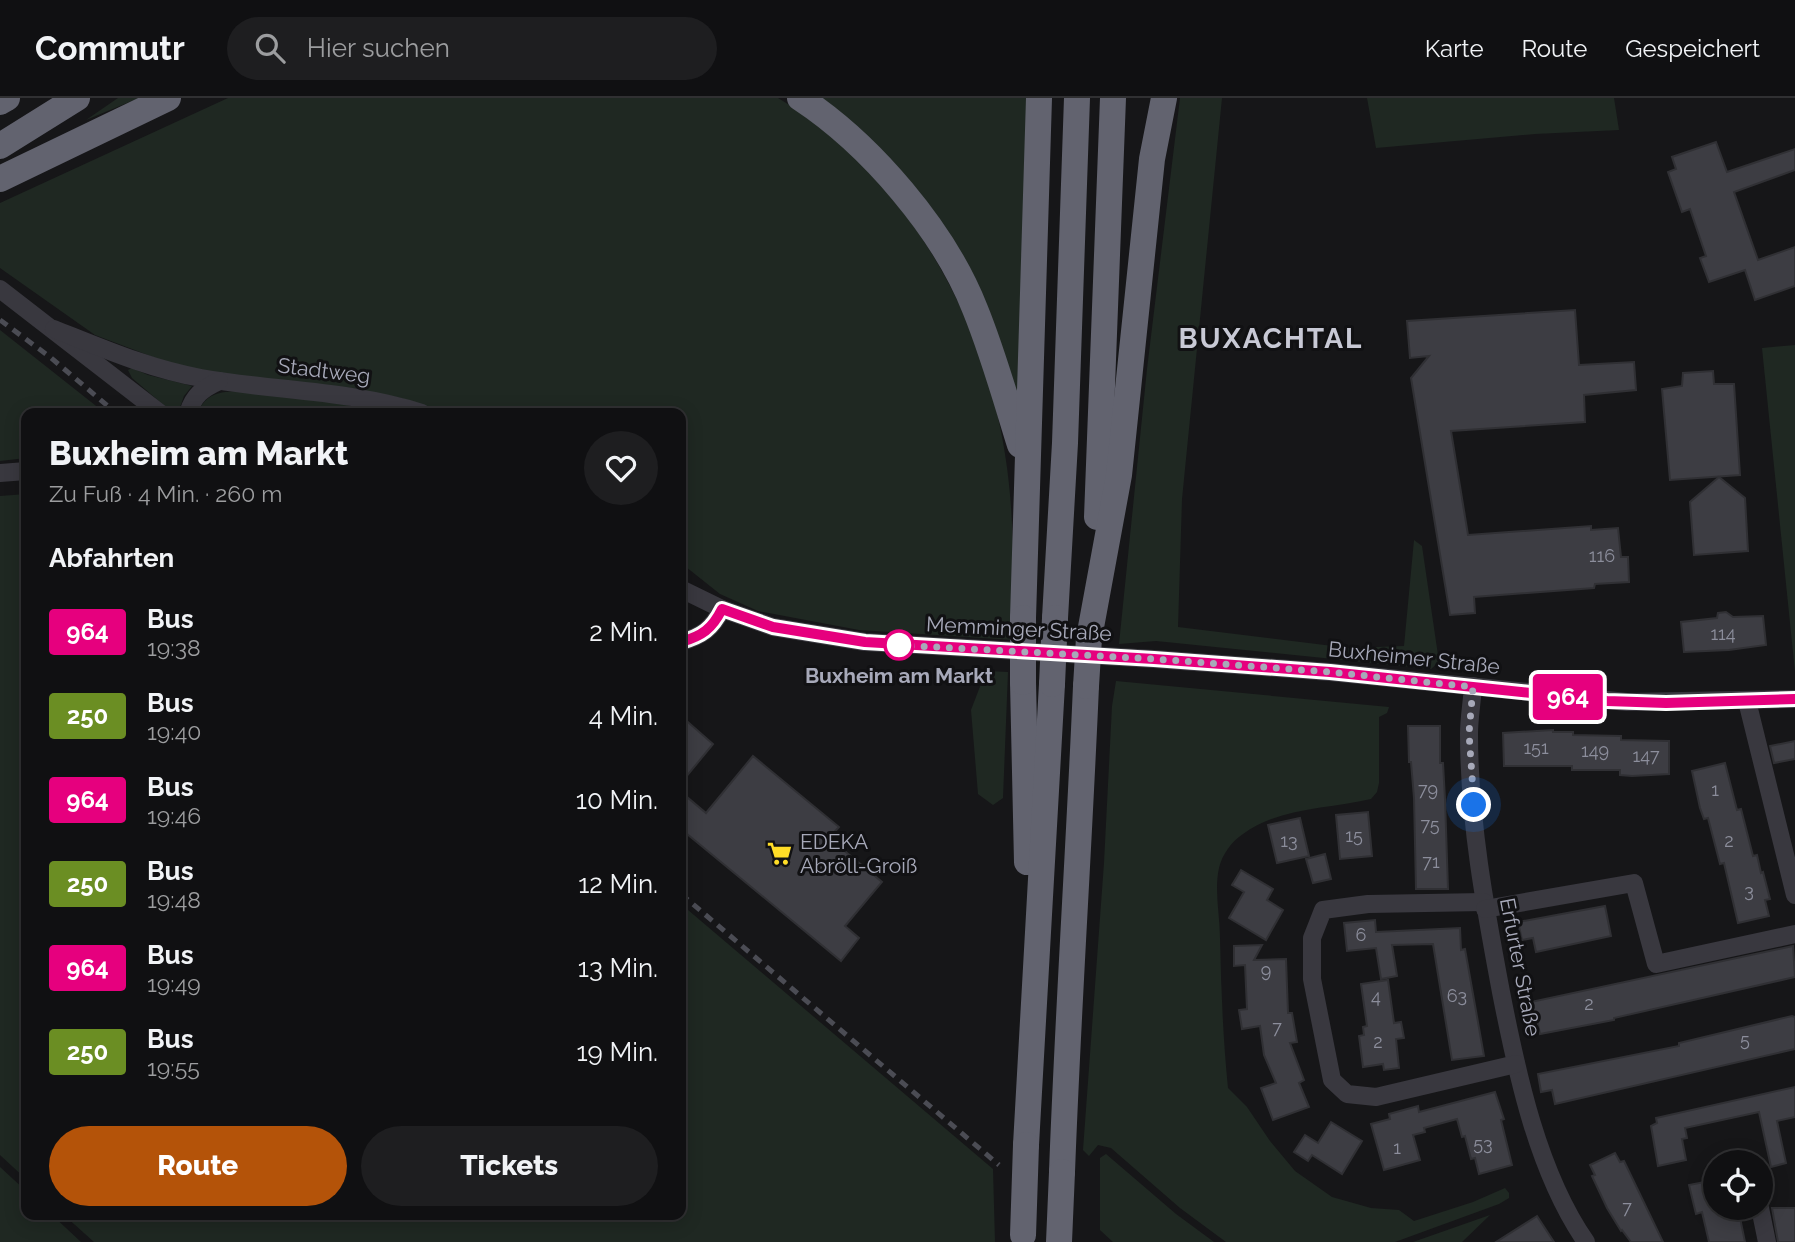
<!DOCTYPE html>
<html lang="de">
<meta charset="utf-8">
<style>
body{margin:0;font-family:Raleway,sans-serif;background:#1e1e20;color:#f1f3f6;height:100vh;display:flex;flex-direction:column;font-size:26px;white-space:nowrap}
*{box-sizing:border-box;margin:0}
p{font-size:23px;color:#9c9d9f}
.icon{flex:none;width:38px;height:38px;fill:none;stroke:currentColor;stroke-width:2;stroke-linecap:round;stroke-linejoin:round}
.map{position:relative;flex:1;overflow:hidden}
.side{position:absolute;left:21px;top:310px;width:665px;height:812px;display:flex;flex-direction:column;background:#101012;border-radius:14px;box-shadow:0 4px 18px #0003,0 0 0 2px #303032}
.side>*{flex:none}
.badge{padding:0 14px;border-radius:5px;font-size:24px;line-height:46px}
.buttons{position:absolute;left:1703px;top:1052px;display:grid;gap:14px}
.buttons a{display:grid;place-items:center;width:70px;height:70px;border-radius:50%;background:#101012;box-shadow:0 4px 18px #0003,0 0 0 2px #303032;font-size:35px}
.you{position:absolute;width:35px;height:35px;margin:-18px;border:5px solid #fff;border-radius:50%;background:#1a73e8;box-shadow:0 0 0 10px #1a73e833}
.map>.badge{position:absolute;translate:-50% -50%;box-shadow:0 0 0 4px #fff}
h2{padding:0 28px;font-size:26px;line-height:63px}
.round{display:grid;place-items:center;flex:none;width:74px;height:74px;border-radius:37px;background:#1e1e20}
.headline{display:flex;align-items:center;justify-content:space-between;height:119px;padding:0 28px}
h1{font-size:33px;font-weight:800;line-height:52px}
.primary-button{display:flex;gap:14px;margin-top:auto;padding:14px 28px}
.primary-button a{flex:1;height:80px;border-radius:42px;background:#b45309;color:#fff;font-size:28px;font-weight:800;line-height:80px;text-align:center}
.primary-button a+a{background:#1e1e20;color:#f1f3f6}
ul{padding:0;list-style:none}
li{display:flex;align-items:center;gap:21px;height:84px;padding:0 28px}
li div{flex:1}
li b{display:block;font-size:26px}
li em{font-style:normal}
li .badge{min-width:77px;font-weight:700;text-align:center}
header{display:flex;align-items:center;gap:42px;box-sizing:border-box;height:98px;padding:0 35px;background:#101012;border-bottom:2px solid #303032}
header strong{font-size:33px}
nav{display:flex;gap:38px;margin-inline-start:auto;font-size:24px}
.search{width:490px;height:63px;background:#1e1e20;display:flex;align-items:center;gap:18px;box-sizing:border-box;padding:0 24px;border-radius:38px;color:#9c9d9f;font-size:26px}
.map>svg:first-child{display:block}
</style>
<header>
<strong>Commutr</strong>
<div class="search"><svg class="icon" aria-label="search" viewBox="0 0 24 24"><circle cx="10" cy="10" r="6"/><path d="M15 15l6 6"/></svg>Hier suchen</div>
<nav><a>Karte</a><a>Route</a><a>Gespeichert</a></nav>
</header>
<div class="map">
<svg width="1795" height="1144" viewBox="0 0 1795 1144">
<rect width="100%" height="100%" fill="#161618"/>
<g fill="#1f2822">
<polygon points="118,0 139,0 86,22"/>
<path d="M 228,0 L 778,0 C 902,73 984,216 1005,356 C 1015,417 1013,480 1014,542 L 859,532 L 758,513 L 720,496 L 681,465 L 681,315 L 445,315 L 401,300 L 351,290 L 210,275 L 169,265 L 95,237 L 0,170 L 0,105 Z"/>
<polygon points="817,0 1028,0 1019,296 1013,296 986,209"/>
<polygon points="1180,0 1222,0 1182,401 1178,529 1349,550 1404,548 1414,442 1422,448 1439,564 1431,571 1156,543 1119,546 1147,271"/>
<polygon points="1367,0 1614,0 1619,32 1535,36 1376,50"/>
<polygon points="0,232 105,315 26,315 26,360 0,363"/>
<polygon points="1795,247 1795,574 1762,250"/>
<polygon points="132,270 148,277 192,288 184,298 178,315 173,315 132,280 128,272"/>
<path d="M 239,293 L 307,300 L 395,315 L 197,315 C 207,295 218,294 239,293 Z"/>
<polygon points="26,396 26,1081 0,1057 0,398"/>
<polygon points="986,573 1008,574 1003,700 993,707 978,696 971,612"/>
<path d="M 1116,583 L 1389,609 L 1387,615 L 1379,619 L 1379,685 L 1377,694 L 1371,701 C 1329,711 1280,709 1243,736 C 1231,744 1222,757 1219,770 C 1214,793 1220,817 1220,840 C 1221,890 1223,940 1228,990 L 1247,1009 L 1270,1043 L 1295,1073 L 1332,1099 L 1371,1110 L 1399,1112 L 1414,1123 L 1473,1104 L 1505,1090 L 1509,1095 L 1509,1100 L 1499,1106 L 1395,1144 L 1226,1144 L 1180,1110 L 1111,1050 L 1098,1047 L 1089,1058 L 1083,1052 L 1104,765 L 1112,608 Z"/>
<polygon points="681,806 993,1071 995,1144 94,1144 64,1117 681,1116"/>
<polygon points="1106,1056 1176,1116 1214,1144 1113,1144 1100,1132 1100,1060"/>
<polygon points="0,1069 26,1093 26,1116 52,1117 81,1144 0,1144"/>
<polygon points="1490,1117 1462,1144 1413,1144"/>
</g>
<g fill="#3d3d43" stroke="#303034" stroke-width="2">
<polygon points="1716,44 1727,74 1795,51 1795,72 1734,94 1758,162 1795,149 1795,188 1755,202 1745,172 1709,184 1700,160 1706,158 1690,111 1682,114 1668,74 1676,71 1672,59"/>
<polygon points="1575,212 1579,267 1634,264 1636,292 1584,297 1585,324 1451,333 1468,437 1591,428 1591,432 1618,430 1621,459 1628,459 1629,484 1595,486 1594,490 1474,499 1475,515 1450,517 1411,280 1429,258 1410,260 1407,223"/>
<polygon points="1713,273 1714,286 1734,286 1740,377 1670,382 1662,291 1682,288 1683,275"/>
<polygon points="1719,379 1745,400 1748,453 1694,457 1690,404"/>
<polygon points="1726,514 1733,519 1763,518 1766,547 1729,552 1684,554 1681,524 1717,520 1718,515"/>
<polygon points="681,618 713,646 681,685"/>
<polygon points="1408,628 1440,628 1440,665 1443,665 1445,701 1448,791 1416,791 1414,700 1411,664 1409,664"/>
<polygon points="1553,632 1553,634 1573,634 1573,637 1621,638 1621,642 1669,643 1669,676 1632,678 1620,677 1620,672 1572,672 1572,668 1504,668 1503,635"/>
<polygon points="1795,643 1795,661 1774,665 1770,648"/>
<polygon points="753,658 839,729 829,740 882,784 845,828 859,840 841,863 681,731 681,694 706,715"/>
<polygon points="1725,665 1737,712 1741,711 1753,758 1757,757 1761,775 1763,774 1770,801 1765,802 1769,818 1738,825 1724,765 1720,766 1708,720 1704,721 1700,710 1692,673"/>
<polygon points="1368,714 1372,758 1340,761 1336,717"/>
<polygon points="1300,720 1309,758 1277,765 1268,727"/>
<polygon points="1325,756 1331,781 1313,785 1306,761"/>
<polygon points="1241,772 1273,791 1267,802 1283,812 1266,842 1229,820 1244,794 1232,787"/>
<polygon points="1605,808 1611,838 1536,854 1533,840 1522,842 1518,824"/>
<polygon points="1375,822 1376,834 1460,830 1461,852 1465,851 1484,958 1452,962 1433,846 1392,847 1397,878 1381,881 1376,850 1347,853 1344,825"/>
<polygon points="1262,847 1254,862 1286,861 1288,915 1292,915 1297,944 1290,945 1304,982 1299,985 1309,1009 1273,1022 1261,990 1276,985 1264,957 1260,928 1242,931 1239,912 1247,911 1245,867 1234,868 1234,848"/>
<polygon points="1793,848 1795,879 1614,920 1614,922 1540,936 1537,922 1526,924 1522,906"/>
<polygon points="1388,882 1394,925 1401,924 1404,940 1396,941 1399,970 1384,972 1383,966 1363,969 1359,938 1364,937 1363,929 1367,928 1361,886"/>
<polygon points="1792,918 1795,919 1795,951 1555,1006 1552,992 1541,994 1538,976 1679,948 1679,945"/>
<polygon points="1795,989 1795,1019 1777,1023 1786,1065 1771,1069 1759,1014 1685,1030 1687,1040 1682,1041 1686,1062 1658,1068 1651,1028 1657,1025 1656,1020"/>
<polygon points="1495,994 1504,1021 1501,1022 1512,1067 1479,1076 1475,1060 1471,1061 1465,1038 1462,1039 1457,1021 1424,1030 1425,1034 1413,1037 1420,1062 1384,1072 1371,1026 1390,1021 1389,1016 1418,1008 1419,1014"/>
<polygon points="1331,1024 1362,1043 1342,1076 1312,1057 1308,1063 1294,1054 1305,1037 1318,1045"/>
<polygon points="1615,1055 1620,1064 1624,1063 1663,1144 1631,1144 1622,1132 1621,1133 1607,1110 1592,1078 1595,1077 1590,1067"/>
<polygon points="1715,1082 1715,1110 1738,1110 1745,1144 1709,1144 1702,1114 1696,1116 1689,1087"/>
<polygon points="1772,1110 1795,1110 1795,1144 1778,1144"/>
<polygon points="1537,1118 1554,1144 1496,1144"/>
</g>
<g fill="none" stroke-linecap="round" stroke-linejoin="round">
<g stroke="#39383f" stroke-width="18">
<polyline points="0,191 160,315"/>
<path d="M 54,231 C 102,250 150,271 201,280 C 275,293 350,292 422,315"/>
<path d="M 188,315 C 194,297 202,291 219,283"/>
<polyline points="0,375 26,373"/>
<polyline points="681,491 722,511 773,529 865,544 1154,561 1330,574 1627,604 1795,601"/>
<path d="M 681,544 C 702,538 712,531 722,511"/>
<path d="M 1473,588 C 1472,604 1469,620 1469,636 C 1469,723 1485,809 1501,894 C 1517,976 1538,1075 1586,1144"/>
<polyline points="1747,603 1795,797"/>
<polyline points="1484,804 1368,806 1323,812 1312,840 1312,881 1332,982 1347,996 1376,999 1516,966"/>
<polyline points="1485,811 1634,785 1656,866 1795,836"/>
<polyline points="1760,1110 1767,1144"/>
</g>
<g stroke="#62636f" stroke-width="26">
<path d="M 800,0 C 870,46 944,132 975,211 C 993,255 1006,302 1020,347"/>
<polyline points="0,4 7,0"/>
<polyline points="0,48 77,0"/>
<polyline points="0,81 168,0"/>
<polyline points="1097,419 1113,0"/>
<polyline points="1023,520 1039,0"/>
<polyline points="1055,520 1065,345 1077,0"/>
<polyline points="1089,540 1119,377 1152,61 1164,0"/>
<polyline points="1023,584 1027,764"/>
<polyline points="1026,1047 1052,586"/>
<path d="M 1062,1074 C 1068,912 1079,750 1086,588"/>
</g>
<g stroke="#4b4c54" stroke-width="5" stroke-dasharray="9 7" stroke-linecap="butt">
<polyline points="0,222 50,259 116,315"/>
<polyline points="681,796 999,1067"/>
</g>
<g stroke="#62636f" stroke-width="26">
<polyline points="1023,584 1023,520"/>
<polyline points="1052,586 1055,520"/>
<polyline points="1086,588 1089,540"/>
<polyline points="1023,1137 1026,1047"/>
<polyline points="1059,1144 1062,1074"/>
</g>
</g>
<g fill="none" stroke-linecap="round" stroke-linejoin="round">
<defs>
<path id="line" d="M 681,544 C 702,538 712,531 722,511 L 773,529 L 865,544 L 1154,561 L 1330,574 L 1607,603 L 1666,605 L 1795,601"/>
</defs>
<use href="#line" stroke="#fff" stroke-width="16"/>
<use href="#line" stroke="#e6007e" stroke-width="10"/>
<polyline stroke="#a7a9b9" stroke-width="7" stroke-dasharray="0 12.6" points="899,547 1154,561 1330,574 1473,589 1469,635 1474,707"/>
</g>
<defs>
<symbol id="supermarket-bare" viewBox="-9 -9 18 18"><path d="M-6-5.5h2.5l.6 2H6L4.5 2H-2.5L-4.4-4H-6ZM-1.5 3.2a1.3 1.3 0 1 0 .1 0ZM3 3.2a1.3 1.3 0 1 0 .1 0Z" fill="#ffdd27" stroke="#111113" stroke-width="2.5" paint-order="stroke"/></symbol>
</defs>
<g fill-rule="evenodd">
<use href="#supermarket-bare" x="762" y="738" width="35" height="35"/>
</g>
<circle fill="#fff" stroke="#e6007e" stroke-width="3.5" cx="899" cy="547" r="14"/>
<g text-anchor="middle" stroke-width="6" stroke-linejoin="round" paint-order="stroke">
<g font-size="18" fill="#8c8e9c">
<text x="1602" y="464">116</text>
<text x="1723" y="542">114</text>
<text x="1536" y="656">151</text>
<text x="1595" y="659">149</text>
<text x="1646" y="664">147</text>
<text x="1428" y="698">79</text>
<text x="1715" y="698">1</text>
<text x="1430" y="733">75</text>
<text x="1354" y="744">15</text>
<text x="1289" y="749">13</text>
<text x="1729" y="749">2</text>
<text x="1431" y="770">71</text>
<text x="1749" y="799">3</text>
<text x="1361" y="843">6</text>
<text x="1266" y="879">9</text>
<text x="1457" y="904">63</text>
<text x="1376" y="905">4</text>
<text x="1589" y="912">2</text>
<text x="1277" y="936">7</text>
<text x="1745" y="948">5</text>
<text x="1378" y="950">2</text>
<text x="1483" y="1052">53</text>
<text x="1397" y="1056">1</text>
<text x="1627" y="1116">7</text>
</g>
<g font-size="21" fill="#a7a9b9" stroke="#111113">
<text transform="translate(324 273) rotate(7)" y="7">Stadtweg</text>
<text transform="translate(1019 531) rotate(3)" y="7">Memminger Straße</text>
<text transform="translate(1414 560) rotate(6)" y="7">Buxheimer Straße</text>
<text transform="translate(1520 869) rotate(79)" y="7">Erfurter Straße</text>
</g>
<g font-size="21" font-weight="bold" fill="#a7a9b9" stroke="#111113">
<text x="899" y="585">Buxheim am Markt</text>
</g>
<g font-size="21" fill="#a7a9b9" stroke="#111113" text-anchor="start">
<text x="800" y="751">EDEKA<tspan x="800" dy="24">Abröll-Groiß</tspan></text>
</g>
<g font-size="28" font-weight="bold" letter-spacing="2" fill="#c8c9d5" stroke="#111113">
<text x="1271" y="250">BUXACHTAL</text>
</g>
</g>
</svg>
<div class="buttons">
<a><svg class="icon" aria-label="locate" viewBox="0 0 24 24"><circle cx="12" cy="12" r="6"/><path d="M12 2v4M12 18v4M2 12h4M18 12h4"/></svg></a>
</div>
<div class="you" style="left:1474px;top:707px"></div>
<b class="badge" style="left:1568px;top:599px;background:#e6007e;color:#fff">964</b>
<section class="side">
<div class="headline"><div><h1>Buxheim am Markt</h1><p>Zu Fuß · 4 Min. · 260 m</p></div><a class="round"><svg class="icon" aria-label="heart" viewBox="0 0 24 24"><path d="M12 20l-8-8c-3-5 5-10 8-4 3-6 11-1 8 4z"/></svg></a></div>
<h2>Abfahrten</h2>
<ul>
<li><span class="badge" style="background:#e6007e;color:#fff">964</span><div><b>Bus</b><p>19:38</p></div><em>2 Min.</em></li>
<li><span class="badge" style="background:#6b8e23;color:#fff">250</span><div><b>Bus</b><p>19:40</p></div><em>4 Min.</em></li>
<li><span class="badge" style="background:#e6007e;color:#fff">964</span><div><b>Bus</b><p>19:46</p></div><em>10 Min.</em></li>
<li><span class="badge" style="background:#6b8e23;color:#fff">250</span><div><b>Bus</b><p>19:48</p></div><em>12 Min.</em></li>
<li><span class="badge" style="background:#e6007e;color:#fff">964</span><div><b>Bus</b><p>19:49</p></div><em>13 Min.</em></li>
<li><span class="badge" style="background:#6b8e23;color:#fff">250</span><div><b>Bus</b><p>19:55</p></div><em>19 Min.</em></li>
</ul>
<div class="primary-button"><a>Route</a><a>Tickets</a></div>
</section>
</div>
